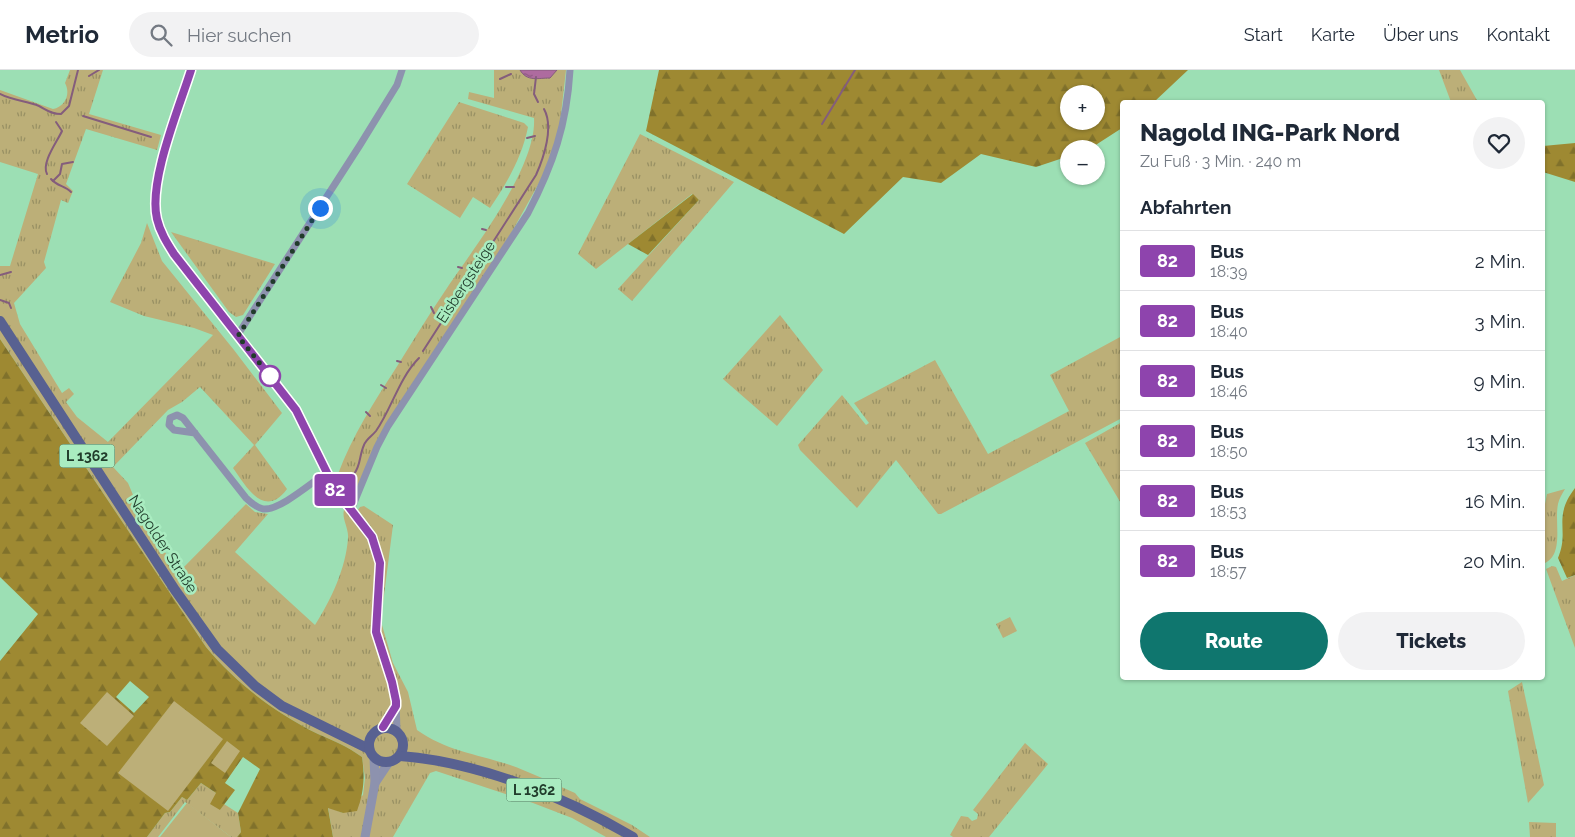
<!DOCTYPE html>
<html lang="de">
<meta charset="utf-8">
<style>
body{margin:0;font-family:Raleway,sans-serif;background:#f2f2f3;color:#1f2937;height:100vh;display:flex;flex-direction:column;font-size:19px;white-space:nowrap}
*{box-sizing:border-box;margin:0}
p{font-size:16px;color:#747a83}
.icon{flex:none;width:28px;height:28px;fill:none;stroke:currentColor;stroke-width:2;stroke-linecap:round;stroke-linejoin:round}
.map{position:relative;flex:1;overflow:hidden}
.side{position:absolute;left:1120px;top:30px;width:425px;height:580px;display:flex;flex-direction:column;background:#fff;border-radius:5px;box-shadow:0 1px 4px #0004}
.side>*{flex:none}
.badge{padding:0 10px;border-radius:4px;font-size:18px;line-height:32px}
.buttons{position:absolute;left:1060px;top:15px;display:grid;gap:10px}
.buttons a{display:grid;place-items:center;width:45px;height:45px;border-radius:50%;background:#fff;box-shadow:0 1px 4px #0004;font-size:25px}
.you{position:absolute;width:25px;height:25px;margin:-12px;border:4px solid #fff;border-radius:50%;background:#1a73e8;box-shadow:0 0 0 8px #1a73e833}
.map>.badge{position:absolute;translate:-50% -50%;box-shadow:0 0 0 2px #fff}
h2{padding:0 20px;font-size:19px;line-height:45px}
.round{display:grid;place-items:center;flex:none;width:52px;height:52px;border-radius:26px;background:#f2f2f3}
.summary{display:flex;align-items:center;justify-content:space-between;height:85px;padding:0 20px}
h1{font-size:24px;font-weight:800;line-height:38px}
.cta{display:flex;gap:10px;margin-top:auto;padding:10px 20px}
.cta a{flex:1;height:58px;border-radius:30px;background:#0f766e;color:#fff;font-size:20px;font-weight:800;line-height:58px;text-align:center}
.cta a+a{background:#f2f2f3;color:#1f2937}
ul{padding:0;list-style:none}
li{display:flex;align-items:center;gap:15px;height:60px;padding:0 20px;border-top:1px solid #e0e1e3}
li div{flex:1}
li b{display:block;font-size:19px}
li em{font-style:normal}
li .badge{min-width:55px;font-weight:700;text-align:center}
header{display:flex;align-items:center;gap:30px;box-sizing:border-box;height:70px;padding:0 25px;background:#fff;border-bottom:1px solid #e0e1e3}
header strong{font-size:24px}
nav{display:flex;gap:28px;margin-inline-start:auto;font-size:18px}
.search{width:350px;height:45px;background:#f2f2f3;display:flex;align-items:center;gap:12px;box-sizing:border-box;padding:0 18px;border-radius:28px;color:#747a83;font-size:19px}
.map>svg:first-child{display:block}
</style>
<header>
<strong>Metrio</strong>
<div class="search"><svg class="icon" aria-label="search" viewBox="0 0 24 24"><circle cx="10" cy="10" r="6"/><path d="M15 15l6 6"/></svg>Hier suchen</div>
<nav><a>Start</a><a>Karte</a><a>Über uns</a><a>Kontakt</a></nav>
</header>
<div class="map">
<svg width="1575" height="767" viewBox="0 0 1575 767">
<defs>
<pattern id="grass-tufts" width="24" height="20" patternUnits="userSpaceOnUse" patternTransform="scale(1.25)"><rect width="24" height="20" fill="#bcaf78"/><path d="M3 7l-1-3M5 7V3M7 7l1-3M15 17l-1-3M17 17v-4M19 17l1-3" fill="none" stroke="#989063"/></pattern>
<pattern id="forest-firs" width="22" height="20" patternUnits="userSpaceOnUse" patternTransform="scale(1.25)"><rect width="22" height="20" fill="#9e8932"/><path d="M5 1l3.5 6h-7zM16 11l3.5 6h-7z" fill="#80712b"/></pattern>
<pattern id="water-ripples" width="26" height="14" patternUnits="userSpaceOnUse" patternTransform="scale(1.25)"><rect width="26" height="14" fill="#ae6b9f"/><path d="M2 4q2-2 4 0t4 0M15 11q2-2 4 0t4 0" fill="none" stroke="#8d5982"/></pattern>
</defs>
<rect width="100%" height="100%" fill="#9cdfb4"/>
<g fill="url(#grass-tufts)">
<path d="M 70,0 L 103,0 L 89,44 L 161,65 L 157,80 L 86,59 L 66,114 L 73,121 L 68,133 L 61,130 L 44,192 L 46,198 L 14,233 L 20,254 L 62,323 L 69,318 L 74,324 L 66,332 L 77,347 L 108,372 L 213,265 L 194,258 L 144,246 L 110,232 L 141,173 L 147,153 L 162,191 L 234,280 L 282,343 L 255,375 L 287,419 C 264,450 246,416 233,398 L 254,375 L 200,317 L 182,332 L 168,340 L 113,397 L 128,413 L 144,451 L 177,500 L 182,499 L 246,434 L 255,442 L 268,444 L 235,482 L 315,555 C 331,530 346,498 348,468 C 349,458 340,446 345,438 C 362,457 378,479 376,507 C 375,523 371,540 372,557 C 373,580 386,601 391,624 L 399,623 L 380,558 L 384,491 L 374,461 L 358,440 L 360,437 L 364,436 L 393,455 L 382,541 L 382,555 L 393,593 L 408,622 L 417,660 C 445,680 475,684 507,694 C 530,702 552,713 575,723 L 580,729 L 632,755 L 650,767 L 606,767 L 572,748 L 533,733 L 436,701 L 430,703 L 393,767 L 333,767 L 328,737 L 343,743 L 363,725 L 365,708 L 362,687 C 347,676 334,671 318,664 C 274,642 237,614 206,577 L 0,269 L 0,196 L 10,196 L 38,104 L 0,92 L 0,20 L 53,39 C 65,37 71,24 65,13 Z"/>
<path d="M 494,0 L 566,0 L 560,53 L 551,87 L 539,113 L 509,167 L 378,368 L 351,432 L 334,406 L 338,404 C 352,366 374,332 396,298 C 413,271 429,244 447,218 C 474,178 537,97 534,48 L 468,29 L 469,22 L 494,28 Z"/>
<polygon points="1439,0 1460,0 1478,32 1451,32"/>
<path d="M 459,32 L 524,53 L 528,57 C 522,87 507,113 490,138 L 473,127 L 460,148 L 407,114 Z"/>
<polygon points="640,64 734,112 632,231 618,219 699,130 692,124 596,199 578,184"/>
<polygon points="171,162 275,194 243,245 236,247 229,242"/>
<polygon points="780,245 823,300 777,356 723,309"/>
<polygon points="1122,266 1122,348 941,444 938,444 896,390 857,438 800,380 798,375 842,325 866,355 869,353 854,333 935,290 988,384 1069,341 1050,305"/>
<polygon points="1122,352 1122,435 1085,373"/>
<path d="M 1565,419 C 1562,424 1559,429 1558,434 C 1554,453 1565,486 1543,494 L 1543,444 L 1547,424 Z"/>
<polygon points="1552,496 1556,497 1562,511 1575,505 1575,578 1546,499"/>
<polygon points="1010,547 1017,561 1003,568 996,554"/>
<polygon points="1522,612 1544,715 1528,733 1508,621"/>
<polygon points="1025,673 1048,694 989,767 953,767 950,765 961,746 968,747 972,751 977,749 978,744 973,740"/>
<polygon points="201,713 216,723 220,740 224,734 238,743 241,762 237,767 231,767 185,732 158,767 147,767 165,743 170,742 182,727 187,730"/>
<polygon points="1529,752 1556,753 1556,767 1530,767"/>
</g>
<g fill="url(#forest-firs)" fill-rule="evenodd">
<path d="M 659,0 L 1188,0 L 1154,32 L 1122,32 L 1122,58 L 1091,78 L 1069,79 L 1069,86 L 1036,97 L 981,84 L 941,113 L 903,107 L 844,164 L 646,61 ZM 1069,24 L 1096,24 L 1096,51 L 1069,51 Z"/>
<polygon points="1575,73 1575,112 1543,102 1543,76"/>
<polygon points="693,124 699,130 648,185 628,174"/>
<path d="M 0,269 L 206,577 C 237,614 274,642 318,664 C 334,671 347,676 362,687 C 365,707 364,722 357,741 L 343,743 L 328,738 L 333,767 L 237,767 L 241,762 L 238,743 L 260,699 L 243,687 L 225,713 L 235,720 L 220,740 L 210,734 L 216,723 L 201,713 L 187,730 L 182,727 L 170,742 L 165,743 L 147,767 L 0,767 L 0,591 L 38,544 L 0,507 ZM 130,611 L 149,627 L 134,643 L 116,627 Z"/>
<path d="M 1575,418 L 1575,505 L 1567,508 L 1558,488 C 1570,460 1552,448 1575,418 Z"/>
</g>
<g fill="#bcaf78">
<polygon points="107,622 134,646 107,676 80,653"/>
<polygon points="174,631 223,669 168,741 118,703"/>
<polygon points="227,671 240,681 225,703 211,693"/>
<polygon points="187,733 231,767 160,767"/>
</g>
<path fill="url(#water-ripples)" stroke="#845d7c" d="M 520,0 L 557,0 L 550,8 C 538,8 527,12 520,0 Z"/>
<g fill="none" stroke-linecap="round" stroke-linejoin="round">
<g stroke="#845d7c" stroke-width="2">
<polyline points="89,6 99,0"/>
<polyline points="536,7 534,24 538,32"/>
<polyline points="500,9 511,4"/>
<path d="M 0,24 C 14,31 27,31 39,36 C 47,40 51,44 61,44 L 69,36 L 78,0"/>
<polyline points="83,46 151,67"/>
<polyline points="822,54 855,0"/>
<polyline points="527,68 535,66"/>
<path d="M 47,104 C 41,93 57,72 62,61 L 56,52"/>
<path d="M 51,109 C 57,116 65,116 71,122"/>
<polyline points="53,111 60,104 62,94 73,92"/>
<polyline points="506,117 514,117"/>
<polyline points="482,159 486,160"/>
<polyline points="458,197 462,198"/>
<polyline points="468,200 475,202"/>
<polyline points="0,205 11,202"/>
<polyline points="0,230 9,233 11,238"/>
<polyline points="431,237 434,243"/>
<path d="M 423,281 L 536,105 C 544,87 554,57 544,39"/>
<polyline points="397,291 401,292"/>
<polyline points="381,315 386,318"/>
<polyline points="366,342 370,346"/>
<path d="M 354,404 C 361,395 359,386 364,375 C 366,369 372,366 376,361 C 392,338 399,308 419,288"/>
</g>
<g stroke="#8d92ae" stroke-width="7">
<path d="M 191,0 C 179,38 148,112 157,149 C 160,162 167,173 174,184 L 295,340 L 335,419 L 372,467 L 380,493 L 376,562 L 393,612 L 396,631 L 397,661"/>
<polyline points="237,266 360,75 397,15 402,0"/>
<path d="M 195,363 L 174,360 L 169,355 L 170,348 L 177,345 L 183,348 L 246,428 C 251,433 256,437 263,439 C 279,441 311,413 326,403"/>
<path d="M 351,440 L 377,377 L 388,356 L 528,143 C 553,95 567,54 570,0"/>
<polyline points="383,657 396,637"/>
</g>
<g stroke="#8d92ae" stroke-width="9">
<polyline points="375,713 389,692"/>
<polyline points="365,767 375,713 374,687"/>
</g>
<g stroke="#586191" stroke-width="10">
<polyline points="0,251 175,520 217,579 255,616 282,636 369,679"/>
<circle cx="386" cy="675" r="17"/>
<path d="M 400,686 C 479,692 565,727 633,767"/>
</g>
</g>
<g fill="none" stroke-linecap="round" stroke-linejoin="round">
<defs>
<path id="line" d="M 191,0 C 179,38 148,112 157,149 C 160,162 167,173 174,184 L 296,340 L 335,419 L 372,467 L 380,493 L 376,562 L 392,612 L 396,631 L 396,636 L 383,657"/>
</defs>
<use href="#line" stroke="#fff" stroke-width="11"/>
<use href="#line" stroke="#8e44ad" stroke-width="8"/>
<polyline stroke="#213c2b" stroke-width="5" stroke-dasharray="0 9" points="270,306 273,310 238,266 320,138"/>
</g>
<circle fill="#fff" stroke="#8e44ad" stroke-width="2.5" cx="270" cy="306" r="10"/>
<g text-anchor="middle" stroke-width="5" stroke-linejoin="round" paint-order="stroke">
<g fill="#a9ecc0" stroke="#4a7158" stroke-width="1">
<rect x="59.5" y="374.5" width="55" height="23" rx="4"/>
<rect x="506.5" y="708.5" width="55" height="23" rx="4"/>
</g>
<g font-size="14" font-weight="bold" fill="#213c2b">
<text x="87" y="391">L 1362</text>
<text x="534" y="725">L 1362</text>
</g>
<g font-size="15" fill="#213c2b" stroke="#a9ecc0">
<text transform="translate(466 212) rotate(-57)" y="5">Eisbergsteige</text>
<text transform="translate(163 474) rotate(57)" y="5">Nagolder Straße</text>
</g>
</g>
</svg>
<div class="buttons">
<a>+</a>
<a>−</a>
</div>
<div class="you" style="left:320px;top:138px"></div>
<b class="badge" style="left:335px;top:420px;background:#8e44ad;color:#fff">82</b>
<section class="side">
<div class="summary"><div><h1>Nagold ING-Park Nord</h1><p>Zu Fuß · 3 Min. · 240 m</p></div><a class="round"><svg class="icon" aria-label="heart" viewBox="0 0 24 24"><path d="M12 20l-8-8c-3-5 5-10 8-4 3-6 11-1 8 4z"/></svg></a></div>
<h2>Abfahrten</h2>
<ul>
<li><span class="badge" style="background:#8e44ad;color:#fff">82</span><div><b>Bus</b><p>18:39</p></div><em>2 Min.</em></li>
<li><span class="badge" style="background:#8e44ad;color:#fff">82</span><div><b>Bus</b><p>18:40</p></div><em>3 Min.</em></li>
<li><span class="badge" style="background:#8e44ad;color:#fff">82</span><div><b>Bus</b><p>18:46</p></div><em>9 Min.</em></li>
<li><span class="badge" style="background:#8e44ad;color:#fff">82</span><div><b>Bus</b><p>18:50</p></div><em>13 Min.</em></li>
<li><span class="badge" style="background:#8e44ad;color:#fff">82</span><div><b>Bus</b><p>18:53</p></div><em>16 Min.</em></li>
<li><span class="badge" style="background:#8e44ad;color:#fff">82</span><div><b>Bus</b><p>18:57</p></div><em>20 Min.</em></li>
</ul>
<div class="cta"><a>Route</a><a>Tickets</a></div>
</section>
</div>
